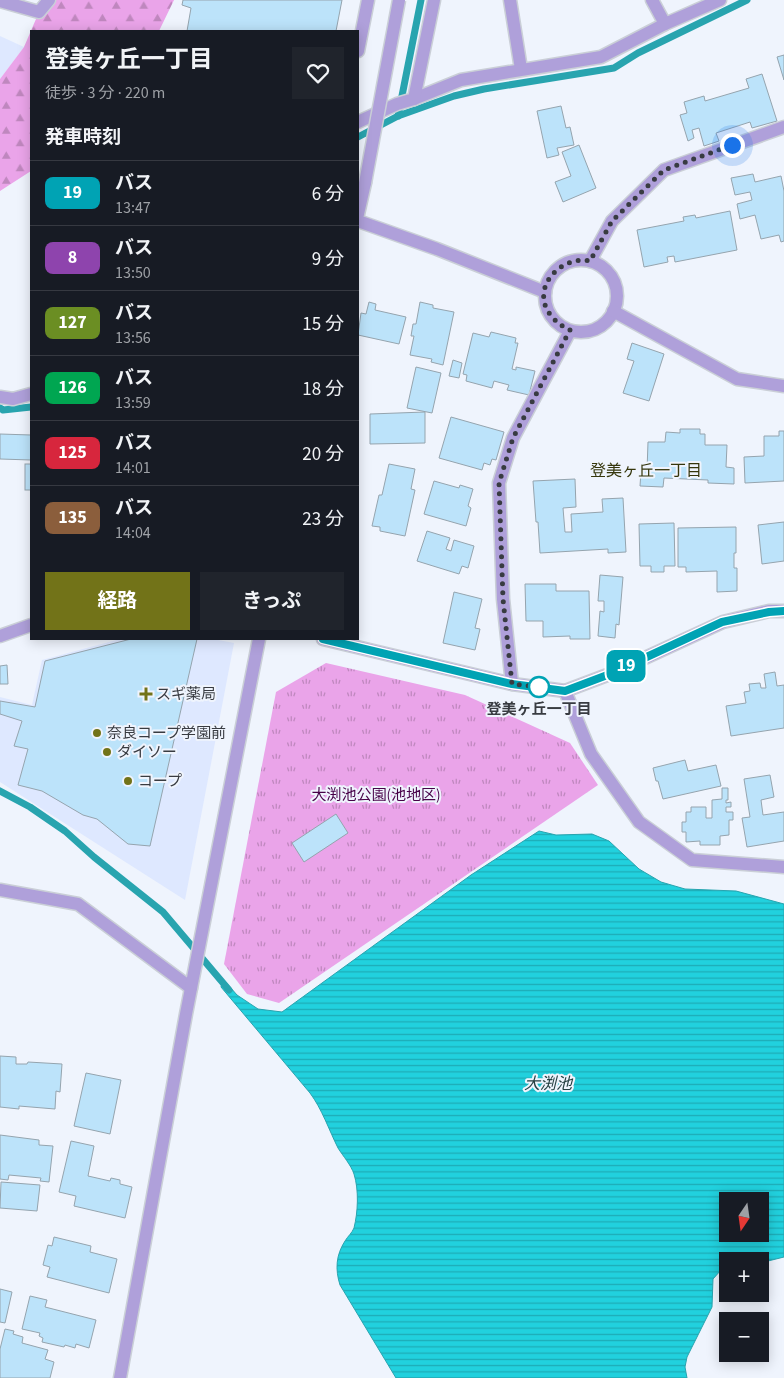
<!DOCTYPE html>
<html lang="ja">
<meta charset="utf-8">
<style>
body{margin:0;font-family:"Source Sans 3","Noto Sans JP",sans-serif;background:#20242c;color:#f1f3f6;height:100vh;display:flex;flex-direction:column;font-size:19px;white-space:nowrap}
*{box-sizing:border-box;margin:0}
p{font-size:16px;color:#9ea1a6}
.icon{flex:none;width:28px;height:28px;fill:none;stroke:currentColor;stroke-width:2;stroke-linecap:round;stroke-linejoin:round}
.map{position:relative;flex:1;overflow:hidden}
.details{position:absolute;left:30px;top:30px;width:329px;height:610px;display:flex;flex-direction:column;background:#171b24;border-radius:0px;box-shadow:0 2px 12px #0003}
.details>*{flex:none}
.badge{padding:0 10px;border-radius:8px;font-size:18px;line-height:32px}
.needle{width:32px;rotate:193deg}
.tools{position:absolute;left:719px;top:1192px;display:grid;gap:10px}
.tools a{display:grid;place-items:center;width:50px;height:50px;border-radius:0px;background:#171b24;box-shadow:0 2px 12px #0003;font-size:25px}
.you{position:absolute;width:25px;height:25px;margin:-12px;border:4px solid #fff;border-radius:50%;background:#1a73e8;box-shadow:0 0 0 8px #1a73e833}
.map>.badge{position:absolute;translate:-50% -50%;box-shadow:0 0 0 2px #fff}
h2{padding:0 15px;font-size:19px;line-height:45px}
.round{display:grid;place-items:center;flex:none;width:52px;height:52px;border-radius:0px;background:#20242c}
.headline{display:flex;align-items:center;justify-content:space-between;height:85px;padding:0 15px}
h1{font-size:24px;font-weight:700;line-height:38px}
.button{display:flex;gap:10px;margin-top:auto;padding:10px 15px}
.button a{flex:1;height:58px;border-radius:0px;background:#727318;color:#fff;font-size:20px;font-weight:700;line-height:58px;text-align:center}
.button a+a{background:#20242c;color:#f1f3f6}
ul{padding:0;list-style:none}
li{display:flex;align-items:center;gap:15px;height:65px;padding:0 15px;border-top:1px solid #363941}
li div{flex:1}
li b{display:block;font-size:19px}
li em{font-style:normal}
li .badge{min-width:55px;font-weight:700;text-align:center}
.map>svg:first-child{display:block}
</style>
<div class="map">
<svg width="784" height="1378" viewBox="0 0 784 1378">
<defs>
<pattern id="forest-firs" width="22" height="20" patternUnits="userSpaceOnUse" patternTransform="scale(1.25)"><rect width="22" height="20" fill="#eaa4e9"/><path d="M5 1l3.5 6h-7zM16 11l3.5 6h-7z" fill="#bf87be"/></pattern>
<pattern id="park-tufts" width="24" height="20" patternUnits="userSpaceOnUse" patternTransform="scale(1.25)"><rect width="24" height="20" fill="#eaa4e9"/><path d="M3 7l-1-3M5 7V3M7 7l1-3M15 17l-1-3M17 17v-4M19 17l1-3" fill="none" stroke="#bf87be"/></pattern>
<pattern id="water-rules" width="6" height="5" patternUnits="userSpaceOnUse" patternTransform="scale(1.25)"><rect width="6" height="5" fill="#21d1de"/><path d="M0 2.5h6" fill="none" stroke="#1eabb6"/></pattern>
</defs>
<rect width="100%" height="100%" fill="#eff4fd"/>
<g fill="#dee8ff">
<polygon points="0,36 24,47 0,79"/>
<polygon points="120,639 213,639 234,643 185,900 0,782 0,697 32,705 42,660"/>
</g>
<polygon fill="url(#forest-firs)" points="51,0 174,0 159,31 31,31 31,171 0,191 0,79 24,47 39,12"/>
<polygon fill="url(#park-tufts)" points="326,663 465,695 570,743 598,785 279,1003 247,994 224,964 276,692"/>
<path fill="url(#water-rules)" stroke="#28a4af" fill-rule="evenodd" d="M 539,831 L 556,835 L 592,834 L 609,841 L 639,869 L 661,882 L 685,889 L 736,891 L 784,904 L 784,1257 L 760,1263 L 760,1261 L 728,1261 L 727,1267 L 721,1270 L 713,1279 L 712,1307 L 687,1357 L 685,1367 L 687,1378 L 396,1378 L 340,1285 C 335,1269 336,1255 345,1241 C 348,1236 352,1233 354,1228 C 358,1212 359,1190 354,1174 C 351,1165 343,1156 338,1148 C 329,1130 322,1109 310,1093 L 221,987 L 223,979 L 237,995 L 258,1009 L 282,1012 L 471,875 ZM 728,1201 L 760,1201 L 760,1234 L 728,1234 Z"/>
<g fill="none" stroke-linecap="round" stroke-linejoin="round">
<g stroke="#28a4af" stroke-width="7">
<polyline points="398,116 421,0"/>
<polyline points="358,137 398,116 454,96 484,89 614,68 638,53 747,0"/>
<polyline points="0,408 3,410 31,407"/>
<polyline points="0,791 30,807 65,831 94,857 163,912 229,990"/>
</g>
</g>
<g fill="#bce3fa" stroke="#95a4ae">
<polygon points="183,0 342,0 336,31 187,31 191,8 182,5"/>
<polygon points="784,55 784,80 777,57"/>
<polygon points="762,74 777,121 752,128 750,122 716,133 719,141 704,146 699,128 692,130 694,138 688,141 680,115 687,113 684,102 704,96 705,101 749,88 746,79"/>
<polygon points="561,106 566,128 570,127 574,145 557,148 559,155 547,158 537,111"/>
<polygon points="579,145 596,188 563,202 555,182 571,176 562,152"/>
<polygon points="753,174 755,182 781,176 784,191 784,241 781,242 779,235 761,239 755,215 740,219 737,204 752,200 750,192 735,195 731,178"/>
<polygon points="730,211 737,250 675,262 674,256 667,257 668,262 644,267 637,230 684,221 683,217 695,215 696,218"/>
<polygon points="369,302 376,304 375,310 406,317 399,344 358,335 361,313 366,314"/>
<polygon points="420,302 433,305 433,308 454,312 443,365 431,362 432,359 410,355 414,336 411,336 413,324 416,324"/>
<polygon points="491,332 516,338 515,343 518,343 512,369 516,370 516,367 535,371 529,395 507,390 509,385 494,381 492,388 466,381 467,375 463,374 473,333 489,337"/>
<polygon points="632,343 664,354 649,401 623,393 634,361 627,359"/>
<polygon points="453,360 462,363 459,378 449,376"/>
<polygon points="416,367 441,373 432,413 407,408"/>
<polygon points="425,412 425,443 370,444 370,414"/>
<polygon points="451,417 504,432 496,460 492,459 490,465 484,463 482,470 439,458"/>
<polygon points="680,429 700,429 700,434 705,434 705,445 727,445 726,467 734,468 734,484 708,483 708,480 664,478 663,487 640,486 641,471 647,471 648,442 665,442 666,432 680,433"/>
<polygon points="779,431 784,431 784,481 745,483 744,457 764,456 764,436 779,436"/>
<polygon points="0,434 31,435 31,460 0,459"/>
<rect x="25" y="464" width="6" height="26"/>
<polygon points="389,464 415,469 411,489 415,490 405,536 380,531 380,527 372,526 379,495 382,495"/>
<polygon points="575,479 576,507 563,508 565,532 572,532 571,514 603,512 602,499 623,498 626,552 608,553 608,549 540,553 538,522 536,522 533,481"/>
<polygon points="434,481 459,488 460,485 473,489 468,506 471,508 466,526 424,514"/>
<polygon points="784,522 784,561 762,564 758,525"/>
<polygon points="674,523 675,566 664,566 664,572 651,572 651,566 640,566 639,524"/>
<polygon points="736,527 736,553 734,553 734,568 737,568 737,591 717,592 717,571 686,572 686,567 678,567 678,528"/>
<polygon points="427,531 450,538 446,549 451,551 454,540 474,546 468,568 462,566 459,574 417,561"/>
<polygon points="600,575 623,577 619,625 616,624 615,638 598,636 600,611 604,612 604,601 598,601"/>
<polygon points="525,584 556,584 556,591 589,591 590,639 570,639 570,636 543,637 543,621 526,621"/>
<polygon points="454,592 482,599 475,628 480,629 475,650 443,643"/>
<polygon points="131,639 197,639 150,846 128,844 97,819 83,815 42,791 18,785 28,749 14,746 22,721 0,714 0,701 35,707 45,661"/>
<polygon points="7,665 8,684 0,684 0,666"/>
<polygon points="775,672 777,686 784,685 784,728 731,736 726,706 746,703 744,692 750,691 749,684 760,683 761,688 766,688 764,674"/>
<polygon points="685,760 688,771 716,765 721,786 663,799 658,781 656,781 653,768"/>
<polygon points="770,775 774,797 761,800 763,815 784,812 784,841 747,847 742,818 750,817 744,779"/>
<polygon points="722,788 728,788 728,800 726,800 726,803 731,802 731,807 726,807 726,812 733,812 733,820 729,820 729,835 720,836 720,845 700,845 700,841 686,842 686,832 682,832 682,822 686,822 686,812 691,812 691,807 706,807 706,818 712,818 712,800 722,799"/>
<polygon points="336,814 348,833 304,862 292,843"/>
<polygon points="0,1056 16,1057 16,1064 27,1064 28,1062 62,1064 60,1092 56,1091 55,1109 19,1106 19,1109 0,1107"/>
<polygon points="86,1073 121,1080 110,1134 74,1126"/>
<polygon points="0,1135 39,1140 39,1145 53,1146 49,1182 40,1181 41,1178 9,1175 8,1180 0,1179"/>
<polygon points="71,1141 94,1146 88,1176 110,1181 111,1178 120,1180 120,1184 132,1187 125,1218 74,1206 76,1196 59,1192"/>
<polygon points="1,1182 40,1185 37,1211 0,1208"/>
<polygon points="54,1237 91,1246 90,1252 117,1259 109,1293 47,1277 50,1267 43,1265 48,1245 52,1246"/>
<polygon points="0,1289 12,1292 5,1323 0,1322"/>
<polygon points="30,1296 47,1300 45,1307 96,1320 89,1348 76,1344 75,1348 65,1345 64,1347 42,1342 43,1338 39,1336 40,1333 22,1329"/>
<polygon points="5,1329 14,1331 13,1334 23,1337 22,1343 48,1350 45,1359 54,1362 50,1378 0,1378 0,1349"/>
</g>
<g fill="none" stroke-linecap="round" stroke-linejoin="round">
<defs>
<g id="minor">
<polyline points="510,0 521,69"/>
<polyline points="652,0 665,24"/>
<polyline points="0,1 39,12 49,0"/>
<polyline points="414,99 461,80 601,57 665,24 720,0"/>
<polyline points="358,221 437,249 545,292"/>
<circle cx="581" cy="296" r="36"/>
<polyline points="590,261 612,221 664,170 784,127"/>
<polyline points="613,311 737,379 784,386"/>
<polyline points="512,684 503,599 499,483 513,438 570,331"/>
<polyline points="565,691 591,754 639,822 692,860 784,867"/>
<polyline points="0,890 78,904 191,988"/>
</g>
<g id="tertiary">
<polyline points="358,51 368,0"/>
<polyline points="358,122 397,104 414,99 434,0"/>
<polyline points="358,214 365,183"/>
<polyline points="0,397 13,399 31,394"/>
<polyline points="0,636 31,625"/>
<polyline points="323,639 512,684 565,691 610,674 723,622 769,611 784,611"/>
<polyline points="120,1378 186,1014 259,639"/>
</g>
</defs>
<use href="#minor" stroke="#cacfd7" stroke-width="15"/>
<use href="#tertiary" stroke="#cacfd7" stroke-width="15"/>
<use href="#minor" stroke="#afa0da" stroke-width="12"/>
<use href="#tertiary" stroke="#afa0da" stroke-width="12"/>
<defs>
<polyline id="tertiary-bridge" points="365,183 399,0"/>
</defs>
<use href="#tertiary-bridge" stroke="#cacfd7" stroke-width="15" stroke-linecap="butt"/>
<use href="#tertiary-bridge" stroke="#afa0da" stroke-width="12"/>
</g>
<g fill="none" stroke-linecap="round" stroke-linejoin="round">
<defs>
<polyline id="line" points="323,639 512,684 565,691 610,674 722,622 769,612 784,611"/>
</defs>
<use href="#line" stroke="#fff" stroke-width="11"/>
<use href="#line" stroke="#00a3b4" stroke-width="8"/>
<path stroke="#383b41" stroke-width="5" stroke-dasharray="0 9" d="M 539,687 L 547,688 L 512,684 L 503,599 L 499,483 L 513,438 L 570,330 C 561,326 555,321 549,313 C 531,286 562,255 590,261 L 612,221 L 664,170 L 732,145"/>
</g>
<circle fill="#fff" stroke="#00a3b4" stroke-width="2.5" cx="539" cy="687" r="10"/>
<g fill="#727318" stroke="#eff4fd" stroke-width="2">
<path d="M143.5 686.5h5v5h5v5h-5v5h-5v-5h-5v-5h5z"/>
<circle cx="97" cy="733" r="5"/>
<circle cx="107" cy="752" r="5"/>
<circle cx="128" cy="781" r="5"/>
</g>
<g text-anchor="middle" stroke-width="4" stroke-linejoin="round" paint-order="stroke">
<g font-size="15" fill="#383b41" stroke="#eff4fd" text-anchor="start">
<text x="156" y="699">スギ薬局</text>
<text x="107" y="738">奈良コープ学園前</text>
<text x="117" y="757">ダイソー</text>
<text x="138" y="786">コープ</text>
</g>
<g font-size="15" font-weight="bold" fill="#383b41" stroke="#eff4fd">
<text x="539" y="714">登美ヶ丘一丁目</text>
</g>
<g font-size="15" fill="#470249" stroke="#eff4fd">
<text x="376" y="800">大渕池公園(池地区)</text>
</g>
<g font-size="16" fill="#35360c" stroke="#eff4fd">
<text x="646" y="476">登美ヶ丘一丁目</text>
</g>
<g font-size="16" font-style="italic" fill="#264042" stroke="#eff4fd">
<text x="548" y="1089">大渕池</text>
</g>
</g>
</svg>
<div class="tools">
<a><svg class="needle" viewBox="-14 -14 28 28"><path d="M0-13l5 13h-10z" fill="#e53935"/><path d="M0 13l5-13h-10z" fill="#9ea1a6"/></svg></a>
<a>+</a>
<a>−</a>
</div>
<div class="you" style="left:732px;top:145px"></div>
<b class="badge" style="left:626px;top:666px;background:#00a3b4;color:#fff">19</b>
<section class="details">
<div class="headline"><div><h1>登美ヶ丘一丁目</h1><p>徒歩 · 3 分 · 220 m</p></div><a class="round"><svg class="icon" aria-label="heart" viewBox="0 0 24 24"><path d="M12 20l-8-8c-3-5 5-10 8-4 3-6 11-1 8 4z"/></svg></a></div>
<h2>発車時刻</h2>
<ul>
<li><span class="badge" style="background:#00a3b4;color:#fff">19</span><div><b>バス</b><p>13:47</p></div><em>6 分</em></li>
<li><span class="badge" style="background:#8e44ad;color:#fff">8</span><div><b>バス</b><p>13:50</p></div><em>9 分</em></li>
<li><span class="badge" style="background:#6b8e23;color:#fff">127</span><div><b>バス</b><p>13:56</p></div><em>15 分</em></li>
<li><span class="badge" style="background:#00a651;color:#fff">126</span><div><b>バス</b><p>13:59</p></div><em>18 分</em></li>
<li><span class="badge" style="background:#d7263d;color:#fff">125</span><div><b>バス</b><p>14:01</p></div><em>20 分</em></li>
<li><span class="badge" style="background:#8b5e3c;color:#fff">135</span><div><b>バス</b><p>14:04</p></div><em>23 分</em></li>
</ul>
<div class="button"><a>経路</a><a>きっぷ</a></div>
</section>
</div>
